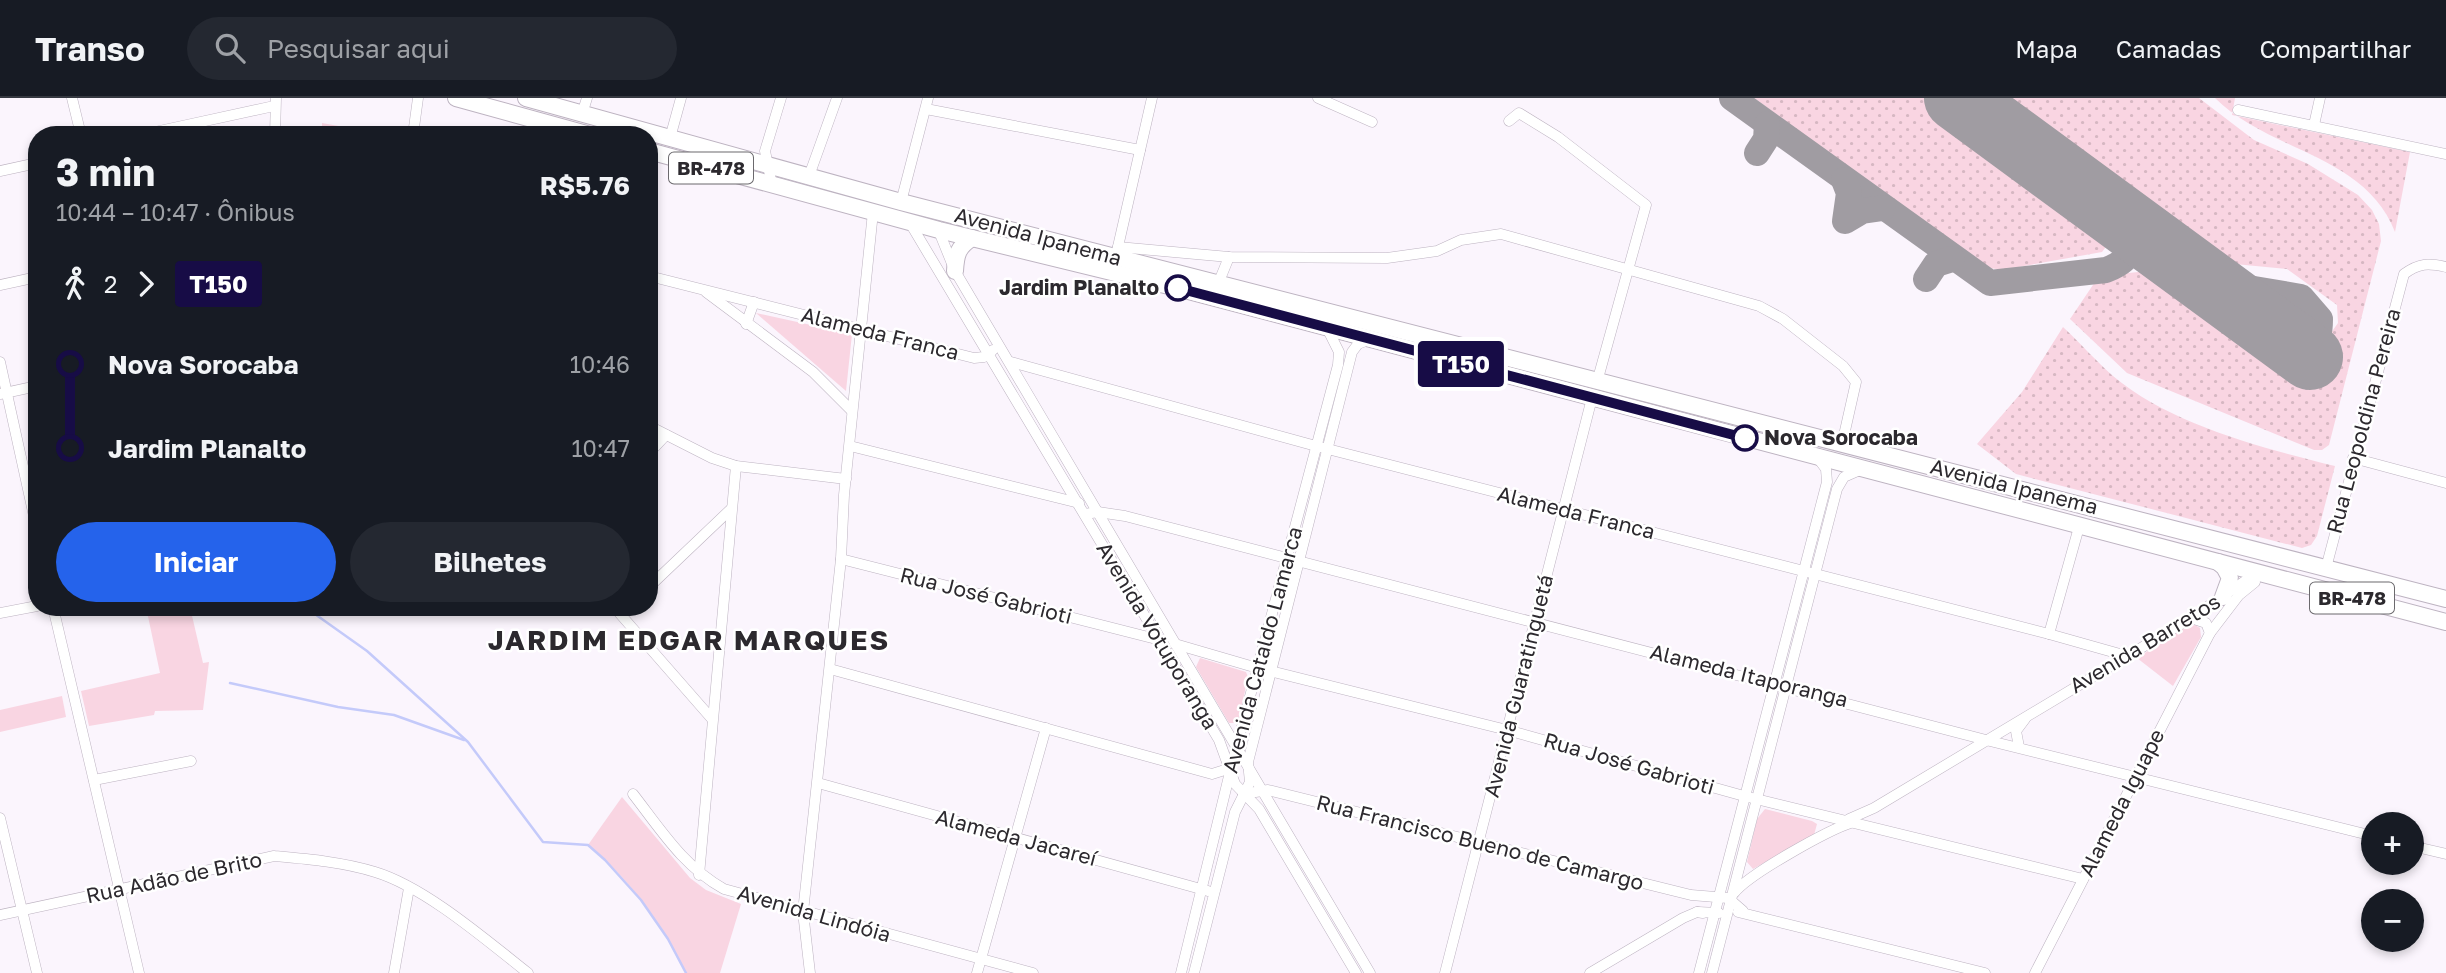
<!DOCTYPE html>
<html lang="pt">
<meta charset="utf-8">
<style>
body{margin:0;font-family:"Golos Text",sans-serif;background:#242831;color:#f1f3f6;height:100vh;display:flex;flex-direction:column;font-size:26px;white-space:nowrap}
*{box-sizing:border-box;margin:0}
p{font-size:23px;color:#9ea1a6}
.icon{flex:none;width:38px;height:38px;fill:none;stroke:currentColor;stroke-width:2;stroke-linecap:round;stroke-linejoin:round}
.map{position:relative;flex:1;overflow:hidden}
.details{position:absolute;left:28px;top:28px;width:630px;height:490px;display:flex;flex-direction:column;background:#171b24;border-radius:28px;box-shadow:0 4px 10px #0003}
.details>*{flex:none}
.badge{padding:0 14px;border-radius:5px;font-size:24px;line-height:46px}
.buttons{position:absolute;left:2361px;top:714px;display:grid;gap:14px}
.buttons a{display:grid;place-items:center;width:63px;height:63px;border-radius:50%;background:#171b24;box-shadow:0 4px 10px #0003;font-size:35px}
.map>.badge{position:absolute;translate:-50% -50%;box-shadow:0 0 0 4px #fff}
.legs{display:flex;align-items:center;gap:10px;height:77px;padding:0 28px;font-size:23px}
.legs p{margin-inline-start:auto}
.head{display:flex;align-items:center;justify-content:space-between;height:119px;padding:0 28px}
h1{font-size:38px;font-weight:700;line-height:52px}
.primary-button{display:flex;gap:14px;margin-top:auto;padding:14px 28px}
.primary-button a{flex:1;height:80px;border-radius:42px;background:#2563eb;color:#fff;font-size:28px;font-weight:700;line-height:80px;text-align:center}
.primary-button a+a{background:#242831;color:#f1f3f6}
ul{padding:0 28px;list-style:none}
li{display:flex;align-items:center;gap:24px;height:84px;font-size:26px}
li i{display:grid;place-items:center;width:10px;height:100%;margin:0 9px;background:currentColor}
li i::after{content:'';width:18px;height:18px;margin:-9px;border:5px solid;border-radius:50%;background:#171b24}
li p{margin-inline-start:auto}
li:first-child i{background:linear-gradient(#0000 50%,currentColor 0)}
li:last-child i{background:linear-gradient(currentColor 50%,#0000 0)}
header{display:flex;align-items:center;gap:42px;box-sizing:border-box;height:98px;padding:0 35px;background:#171b24;border-bottom:2px solid #363941}
header strong{font-size:33px}
nav{display:flex;gap:38px;margin-inline-start:auto;font-size:24px}
.search{width:490px;height:63px;background:#242831;display:flex;align-items:center;gap:18px;box-sizing:border-box;padding:0 24px;border-radius:38px;color:#9ea1a6;font-size:26px}
.map>svg:first-child{display:block}
</style>
<header>
<strong>Transo</strong>
<div class="search"><svg class="icon" aria-label="search" viewBox="0 0 24 24"><circle cx="10" cy="10" r="6"/><path d="M15 15l6 6"/></svg>Pesquisar aqui</div>
<nav><a>Mapa</a><a>Camadas</a><a>Compartilhar</a></nav>
</header>
<div class="map">
<svg width="2446" height="875" viewBox="0 0 2446 875">
<defs>
<pattern id="grass-dots" width="8" height="8" patternUnits="userSpaceOnUse" patternTransform="scale(1.75)"><rect width="8" height="8" fill="#f9d5e2"/><path d="M2 2h.1M6 6h.1" fill="none" stroke="#d6b7c2" stroke-width="1.8" stroke-linecap="round"/></pattern>
</defs>
<rect width="100%" height="100%" fill="#fbf5fd"/>
<g fill="url(#grass-dots)">
<polygon points="1754,0 1927,0 2103,129 2109,138 2108,146 2102,154 2002,172 1984,169"/>
<polygon points="2002,0 2199,0 2254,42 2308,66 2358,97 2372,112 2379,126 2381,143 2329,347 2322,352 2314,352 2127,275 2070,221 2099,178 2148,173 2184,187 2303,274 2338,225 2337,207 2287,171 2224,165"/>
<path d="M 2215,0 L 2235,0 L 2232,17 L 2410,54 L 2395,134 C 2365,56 2269,54 2215,0 Z"/>
<polygon points="322,25 388,37 322,37"/>
<path d="M 2063,229 C 2080,245 2096,263 2113,278 C 2171,327 2263,350 2335,368 L 2317,438 L 2311,447 L 2302,450 L 2016,376 L 1977,346 L 2022,294 Z"/>
</g>
<g fill="#f9d5e2">
<polygon points="756,215 852,236 846,293"/>
<polygon points="146,509 190,509 203,565 209,564 203,612 155,613 154,617 89,628 81,593 160,575"/>
<polygon points="2195,527 2200,530 2201,539 2173,588 2137,560 2187,528"/>
<polygon points="1200,560 1246,574 1248,579 1238,625 1229,625 1196,569"/>
<polygon points="62,598 66,619 0,634 0,612"/>
<path d="M 622,699 L 690,780 L 706,792 L 741,806 L 720,875 L 686,875 C 678,864 674,852 667,841 C 647,806 619,772 588,747 Z"/>
<polygon points="1765,711 1812,723 1817,726 1814,737 1753,771 1747,764 1757,721"/>
</g>
<g fill="none" stroke-linecap="round" stroke-linejoin="round">
<g stroke="#c4cafa" stroke-width="2.5">
<polyline points="305,509 367,553 468,644 543,744 588,747 605,762 641,802 668,841 686,875"/>
<polyline points="230,585 338,609 394,617 464,642"/>
</g>
<g stroke="#a09ca2" stroke-width="26">
<path d="M 1732,0 L 1990,185 L 2106,172 C 2137,160 2134,147 2121,120"/>
<polyline points="1757,55 1766,41 1767,26"/>
<polyline points="1844,82 1849,95 1845,123 1862,113 1883,110"/>
<path d="M 2198,177 L 2224,186 L 2301,199 L 2320,221 C 2320,232 2319,243 2309,250 C 2284,269 2251,221 2237,205"/>
<polyline points="1926,181 1936,166 1952,161"/>
</g>
<polyline stroke="#a09ca2" stroke-width="66" points="1957,0 2310,259"/>
<defs>
<g id="street">
<polyline points="72,0 81,37"/>
<polyline points="1318,0 1372,24"/>
<polyline points="926,11 1140,52"/>
<polyline points="2238,12 2446,56"/>
<polyline points="582,16 587,0"/>
<polyline points="1509,23 1519,15 1558,39 1646,107 1597,284"/>
<polyline points="2314,27 2320,0"/>
<polyline points="141,37 274,8"/>
<polyline points="275,37 276,0"/>
<polyline points="413,37 418,0"/>
<polyline points="670,40 681,0"/>
<polyline points="0,73 37,65"/>
<polyline points="809,78 837,0"/>
<polyline points="772,87 765,53 781,0"/>
<polyline points="901,104 928,0"/>
<polyline points="910,125 1219,642 1235,686 1259,711 1356,875"/>
<polyline points="938,131 955,173 1370,875"/>
<polyline points="1118,149 1229,159 1387,160 1437,153 1461,142 1501,136 1759,208 1783,221 1843,268 1856,284 1842,346"/>
<polyline points="1117,153 1152,0"/>
<polyline points="649,178 974,260 984,259 993,252"/>
<polyline points="1218,186 1229,159"/>
<polyline points="0,187 37,179"/>
<polyline points="706,194 813,274 852,313"/>
<polyline points="746,226 754,204"/>
<polyline points="0,264 37,432"/>
<polyline points="1011,264 1316,348 2049,536 2127,558"/>
<polyline points="0,296 37,288"/>
<polyline points="649,328 712,360 736,368 846,381"/>
<polyline points="850,348 1079,405"/>
<polyline points="649,355 666,337"/>
<polyline points="2353,360 2446,385"/>
<polyline points="1085,416 1098,414 1125,418 1986,642 2373,738"/>
<polyline points="841,461 1160,542"/>
<path d="M 2326,470 L 2404,176 C 2419,165 2428,165 2446,169"/>
<polyline points="649,489 731,411"/>
<polyline points="53,509 139,875"/>
<polyline points="614,509 712,621"/>
<polyline points="0,515 37,508"/>
<polyline points="2191,520 2206,525 2210,535"/>
<polyline points="2049,536 2079,429"/>
<polyline points="1175,546 1254,569 1507,632 1744,698 2083,781"/>
<polyline points="830,571 1212,676 1231,670"/>
<polyline points="2019,649 2016,633 2025,621"/>
<polyline points="94,682 191,663"/>
<polyline points="818,685 1208,793"/>
<path d="M 633,696 C 661,732 683,768 724,791 L 1033,875"/>
<polyline points="1243,696 1268,692 1691,797 1728,800 1743,813"/>
<polyline points="0,720 37,875"/>
<polyline points="1849,721 1874,710 2191,520 2258,474"/>
<polyline points="2412,748 2446,756"/>
<polyline points="699,777 736,368"/>
<path d="M 1734,795 C 1749,776 1828,732 1853,724"/>
<polyline points="1697,814 1719,815"/>
<polyline points="1738,814 1985,875"/>
<path d="M 0,817 L 274,758 C 307,761 343,764 375,774 C 425,789 486,842 528,875"/>
<polyline points="394,875 409,790"/>
<polyline points="810,875 803,814 841,461 844,397 873,114"/>
<polyline points="977,875 1046,630"/>
<polyline points="1181,875 1231,670 1338,267 1339,254 1328,232"/>
<polyline points="1194,875 1235,714 1250,684 1248,664 1352,254 1358,246 1368,242"/>
<polyline points="1445,875 1592,300"/>
<polyline points="1590,875 1683,820 1697,814 1703,815"/>
<polyline points="1699,875 1827,384 1826,371 1817,359"/>
<polyline points="1712,875 1837,391 1844,379 1860,372"/>
<polyline points="2035,875 2210,535 2239,497 2255,484"/>
</g>
<g id="primary">
<polyline points="456,0 590,37"/>
<polyline points="526,0 901,104 2446,501"/>
<polyline points="649,53 939,132 1177,190 2446,524"/>
<path d="M 955,173 C 956,156 958,149 972,140"/>
<polyline points="2218,464 2224,469 2230,480 2223,499"/>
</g>
</defs>
<use href="#street" stroke="#bdb3c1" stroke-width="11"/>
<use href="#primary" stroke="#bdb3c1" stroke-width="18"/>
<use href="#street" stroke="#fff" stroke-width="10"/>
<use href="#primary" stroke="#fff" stroke-width="16"/>
</g>
<g fill="none" stroke-linecap="round" stroke-linejoin="round">
<defs>
<polyline id="line-1" points="1178,190 1745,340"/>
</defs>
<use href="#line-1" stroke="#fff" stroke-width="16"/>
<use href="#line-1" stroke="#170c46" stroke-width="10"/>
</g>
<g fill="#fff" stroke="#170c46" stroke-width="3.5">
<circle cx="1178" cy="190" r="12"/>
<circle cx="1745" cy="340" r="12"/>
</g>
<g text-anchor="middle" stroke-width="5" stroke-linejoin="round" paint-order="stroke">
<g fill="#fff" stroke="#6b696d" stroke-width="2">
<rect x="669" y="54.5" width="84" height="31" rx="5"/>
<rect x="2310" y="484.5" width="84" height="31" rx="5"/>
</g>
<g font-size="19" font-weight="bold" fill="#2c292e">
<text x="711" y="77">BR-478</text>
<text x="2352" y="507">BR-478</text>
</g>
<g font-size="21" fill="#2c292e" stroke="#fff">
<text transform="translate(1038 139) rotate(15)" y="7">Avenida Ipanema</text>
<text transform="translate(880 236) rotate(14)" y="7">Alameda Franca</text>
<text transform="translate(2364 323) rotate(-75)" y="7">Rua Leopoldina Pereira</text>
<text transform="translate(2014 389) rotate(14)" y="7">Avenida Ipanema</text>
<text transform="translate(1576 415) rotate(14)" y="7">Alameda Franca</text>
<text transform="translate(986 498) rotate(14)" y="7">Rua José Gabrioti</text>
<text transform="translate(1157 538) rotate(59)" y="7">Avenida Votuporanga</text>
<text transform="translate(2145 546) rotate(-31)" y="7">Avenida Barretos</text>
<text transform="translate(1263 552) rotate(-75)" y="7">Avenida Cataldo Lamarca</text>
<text transform="translate(1749 578) rotate(14)" y="7">Alameda Itaporanga</text>
<text transform="translate(1519 588) rotate(-76)" y="7">Avenida Guaratinguetá</text>
<text transform="translate(1629 666) rotate(16)" y="7">Rua José Gabrioti</text>
<text transform="translate(2122 705) rotate(-63)" y="7">Alameda Iguape</text>
<text transform="translate(1016 740) rotate(15)" y="7">Alameda Jacareí</text>
<text transform="translate(1480 745) rotate(14)" y="7">Rua Francisco Bueno de Camargo</text>
<text transform="translate(174 780) rotate(-12)" y="7">Rua Adão de Brito</text>
<text transform="translate(814 816) rotate(16)" y="7">Avenida Lindóia</text>
</g>
<g font-size="21" font-weight="bold" fill="#2c292e" stroke="#fff" text-anchor="end">
<text x="1159" y="197">Jardim Planalto</text>
<text x="1764" y="347" text-anchor="start">Nova Sorocaba</text>
</g>
<g font-size="28" font-weight="bold" letter-spacing="2" fill="#2c292e" stroke="#fff">
<text x="689" y="552">JARDIM EDGAR MARQUES</text>
</g>
</g>
</svg>
<div class="buttons">
<a>+</a>
<a>−</a>
</div>
<b class="badge" style="left:1461px;top:266px;background:#170c46;color:#fff">T150</b>
<section class="details">
<div class="head"><div><h1>3 min</h1><p>10:44 – 10:47 · Ônibus</p></div><b>R$5.76</b></div>
<div class="legs"><svg class="icon" aria-label="walk" viewBox="0 0 24 24"><circle cx="13" cy="4" r="2"/><path d="M13 8l-2 6 4 7M11 14l-3 7M7 12l3-4h3l4 4"/></svg>2<svg class="icon" aria-label="forward" viewBox="0 0 24 24"><path d="M9 5l7 7-7 7"/></svg><b class="badge" style="background:#170c46;color:#fff">T150</b></div>
<ul>
<li><i style="color:#170c46"></i><b>Nova Sorocaba</b><p>10:46</p></li>
<li><i style="color:#170c46"></i><b>Jardim Planalto</b><p>10:47</p></li>
</ul>
<div class="primary-button"><a>Iniciar</a><a>Bilhetes</a></div>
</section>
</div>
